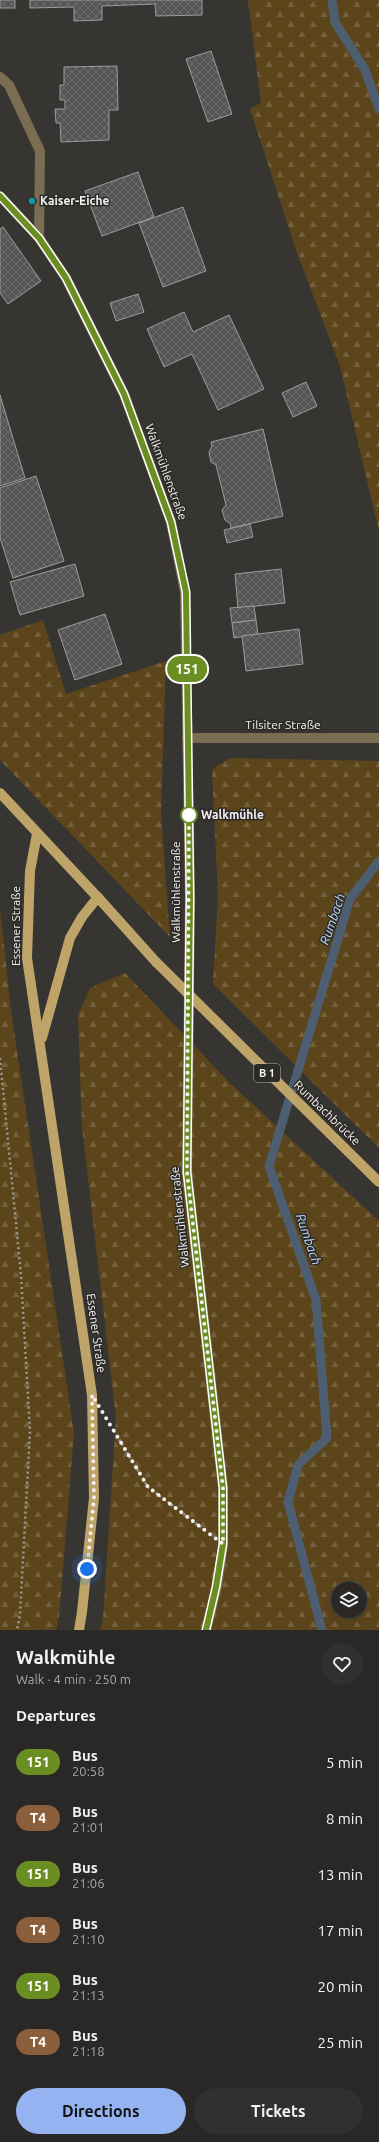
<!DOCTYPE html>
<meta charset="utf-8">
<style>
body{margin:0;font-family:Ubuntu,sans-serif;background:#31302e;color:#f1f3f6;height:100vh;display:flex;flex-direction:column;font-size:15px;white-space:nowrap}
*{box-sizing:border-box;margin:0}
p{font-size:13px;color:#a5a6a7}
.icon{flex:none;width:22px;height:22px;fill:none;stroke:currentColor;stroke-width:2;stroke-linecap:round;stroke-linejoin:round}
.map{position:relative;height:1630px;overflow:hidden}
.sheet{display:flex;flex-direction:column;background:#292826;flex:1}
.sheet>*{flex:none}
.badge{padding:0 8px;border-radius:13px;font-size:14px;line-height:26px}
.fabs{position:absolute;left:331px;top:1582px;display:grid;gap:8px}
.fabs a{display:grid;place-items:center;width:36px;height:36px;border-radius:50%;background:#292826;box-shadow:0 4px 16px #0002,0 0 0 1px #454443;font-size:20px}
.you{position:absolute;width:20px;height:20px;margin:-10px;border:3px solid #fff;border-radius:50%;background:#1a73e8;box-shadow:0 0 0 6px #1a73e833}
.map>.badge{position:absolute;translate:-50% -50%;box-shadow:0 0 0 2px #fff}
h2{padding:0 16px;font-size:15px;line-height:36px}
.round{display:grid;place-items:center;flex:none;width:42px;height:42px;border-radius:21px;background:#31302e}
.overview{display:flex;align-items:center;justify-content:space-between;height:68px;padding:0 16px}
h1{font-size:19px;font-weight:600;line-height:30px}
.primary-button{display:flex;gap:8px;margin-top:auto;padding:8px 16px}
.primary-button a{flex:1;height:46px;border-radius:24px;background:#95b2f1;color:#111;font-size:16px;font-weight:600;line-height:46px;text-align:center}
.primary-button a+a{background:#31302e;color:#f1f3f6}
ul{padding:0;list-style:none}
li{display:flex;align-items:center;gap:12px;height:56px;padding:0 16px}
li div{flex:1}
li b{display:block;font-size:15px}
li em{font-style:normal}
li .badge{min-width:44px;font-weight:700;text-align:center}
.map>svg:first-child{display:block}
</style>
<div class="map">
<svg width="379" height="1630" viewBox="0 0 379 1630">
<defs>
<pattern id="forest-firs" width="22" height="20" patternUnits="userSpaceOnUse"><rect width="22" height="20" fill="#5c451b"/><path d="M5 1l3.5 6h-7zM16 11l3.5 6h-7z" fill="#74603c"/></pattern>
<pattern id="building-cross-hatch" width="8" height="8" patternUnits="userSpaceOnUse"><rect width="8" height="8" fill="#565457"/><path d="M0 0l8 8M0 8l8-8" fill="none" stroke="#6f6d6f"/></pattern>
</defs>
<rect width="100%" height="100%" fill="#373532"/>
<g fill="url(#forest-firs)" fill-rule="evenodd">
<polygon points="248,0 379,0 379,531 340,366 297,253 250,109 261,103"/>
<polygon points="43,620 66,694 166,661 161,813 170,937 0,760 0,635"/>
<polygon points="230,758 379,761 379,1148 213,984 218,896 212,769"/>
<polygon points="0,909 11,1011 74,1433 59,1617 56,1630 0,1630"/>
<path d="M 125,973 L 230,1083 L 379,1221 L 379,1630 L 100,1630 L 103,1619 L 116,1418 L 82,1127 L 78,1015 L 90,988 ZM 338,1589 L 360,1589 L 360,1611 L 338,1611 Z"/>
</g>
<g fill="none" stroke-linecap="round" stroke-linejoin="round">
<g stroke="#4c5e70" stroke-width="9">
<polyline points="332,0 335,22 365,70 379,109"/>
<polyline points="322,1630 288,1502 298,1465 327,1438 316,1300 269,1166 350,899 379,861"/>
</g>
</g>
<g fill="url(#building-cross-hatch)" stroke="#9d9b9e">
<rect x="0" y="0" width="15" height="8"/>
<polygon points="30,0 202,0 202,15 156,16 155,4 102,6 102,20 74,21 74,7 30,8"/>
<polygon points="211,51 232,114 208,122 186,59"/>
<polygon points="117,66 118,110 109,110 109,140 61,142 60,123 56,123 55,109 65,109 65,100 60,100 60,85 64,85 64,67"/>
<polygon points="138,172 154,217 102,236 85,191"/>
<polygon points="183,207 206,271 163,287 139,223"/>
<polygon points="3,227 41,281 8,304 0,293 0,229"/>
<polygon points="138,294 144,312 116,321 110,303"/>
<polygon points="184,312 193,332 229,315 264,389 218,410 192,354 164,367 147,329"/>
<polygon points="306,382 317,406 293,417 282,393"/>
<polygon points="0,395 25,478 0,486"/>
<polygon points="263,429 283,516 231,528 230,523 225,520 222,510 226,505 216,465 211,462 209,452 212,446 211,442"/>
<polygon points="36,476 64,561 13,578 0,538 0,488"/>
<polygon points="250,524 253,537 227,543 224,530"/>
<polygon points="75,564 84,596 20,615 10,582"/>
<polygon points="281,569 285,603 238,608 235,574"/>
<polygon points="254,606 256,620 232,623 230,608"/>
<polygon points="105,614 122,664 75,680 58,630"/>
<polygon points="256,620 258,634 234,638 232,623"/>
<polygon points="299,629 303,664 246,671 242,636"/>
</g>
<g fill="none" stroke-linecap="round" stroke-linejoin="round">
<g stroke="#9c9a98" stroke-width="2.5" stroke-dasharray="2 3" stroke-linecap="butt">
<polyline points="0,1058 21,1275 30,1431 20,1615 17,1630"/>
<polyline points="114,1431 148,1487 202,1528"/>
</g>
<g stroke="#7a6d51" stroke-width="10">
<polyline points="0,77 9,85 40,151 39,238"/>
<polyline points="0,196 39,238 66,278 124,394 171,522 185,592 190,898 187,1172 223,1488 223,1544 217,1587 206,1630"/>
<polyline points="187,738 379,738"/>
</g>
<g stroke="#bea468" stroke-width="10">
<polyline points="0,793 103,903 156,962"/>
<polyline points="37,834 30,871 27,958 92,1395 94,1498 82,1612 79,1630"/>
<polyline points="42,1038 70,938 82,917 98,897"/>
</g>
<polyline stroke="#bea468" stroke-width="10" points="156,962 379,1182"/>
</g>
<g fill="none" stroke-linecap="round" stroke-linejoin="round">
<defs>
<polyline id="line" points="0,196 39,238 66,278 124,394 171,522 186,592 190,898 187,1172 223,1488 223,1544 216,1587 206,1630"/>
</defs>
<use href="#line" stroke="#fff" stroke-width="9"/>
<use href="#line" stroke="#6b8e23" stroke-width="6"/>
<polyline stroke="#f3f2f0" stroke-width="4" stroke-dasharray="0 7.2" points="87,1569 94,1498 92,1395 148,1487 223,1544 223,1488 187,1172 189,815"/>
</g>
<circle fill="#0f9aa8" stroke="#2d2b28" stroke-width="1.5" cx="32" cy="201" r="4"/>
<circle fill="#fff" stroke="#6b8e23" stroke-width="2" cx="189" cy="815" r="8"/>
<g text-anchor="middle" stroke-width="3" stroke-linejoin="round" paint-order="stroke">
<rect fill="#2d2b28" stroke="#b8b6b4" stroke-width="1" x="254" y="1064" width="26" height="18" rx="3"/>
<g font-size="11" font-weight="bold" fill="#f3f2f0">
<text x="267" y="1077">B 1</text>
</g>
<g font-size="12" font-weight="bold" fill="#f3f2f0" stroke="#2d2b28" text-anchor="start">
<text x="40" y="205">Kaiser-Eiche</text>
</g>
<g font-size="12" fill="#f3f2f0" stroke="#2d2b28">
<text transform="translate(166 472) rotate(70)" y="4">Walkmühlenstraße</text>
<text x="283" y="729">Tilsiter Straße</text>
<text transform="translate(176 892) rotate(-90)" y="4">Walkmühlenstraße</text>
<text transform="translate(16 926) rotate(-90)" y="4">Essener Straße</text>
<text transform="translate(327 1113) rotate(44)" y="4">Rumbachbrücke</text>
<text transform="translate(180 1217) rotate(-96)" y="4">Walkmühlenstraße</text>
<text transform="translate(96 1333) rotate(82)" y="4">Essener Straße</text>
</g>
<g font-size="12" font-weight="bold" fill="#f3f2f0" stroke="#2d2b28" text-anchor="start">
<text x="201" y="819">Walkmühle</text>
</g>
<g font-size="13" font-style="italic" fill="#bfdbfa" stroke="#2d2b28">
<text transform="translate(332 919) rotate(-71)" y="5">Rumbach</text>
<text transform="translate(309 1239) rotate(71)" y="5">Rumbach</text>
</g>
</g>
</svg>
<div class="fabs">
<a><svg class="icon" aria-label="layers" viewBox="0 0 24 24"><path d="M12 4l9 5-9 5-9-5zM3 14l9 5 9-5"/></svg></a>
</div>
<div class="you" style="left:87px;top:1569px"></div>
<b class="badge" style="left:187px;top:669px;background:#6b8e23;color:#fff">151</b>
</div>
<section class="sheet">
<div class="overview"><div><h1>Walkmühle</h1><p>Walk · 4 min · 250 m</p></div><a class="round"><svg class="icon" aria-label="heart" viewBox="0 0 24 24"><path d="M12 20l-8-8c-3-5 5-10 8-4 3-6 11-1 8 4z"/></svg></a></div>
<h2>Departures</h2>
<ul>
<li><span class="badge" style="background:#6b8e23;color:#fff">151</span><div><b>Bus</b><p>20:58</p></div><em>5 min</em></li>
<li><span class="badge" style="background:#8b5e3c;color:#fff">T4</span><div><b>Bus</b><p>21:01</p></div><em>8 min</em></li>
<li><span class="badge" style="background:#6b8e23;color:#fff">151</span><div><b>Bus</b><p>21:06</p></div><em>13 min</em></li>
<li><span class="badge" style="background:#8b5e3c;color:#fff">T4</span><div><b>Bus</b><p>21:10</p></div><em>17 min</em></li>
<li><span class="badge" style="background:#6b8e23;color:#fff">151</span><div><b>Bus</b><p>21:13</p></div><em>20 min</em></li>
<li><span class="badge" style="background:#8b5e3c;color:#fff">T4</span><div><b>Bus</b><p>21:18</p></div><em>25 min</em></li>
</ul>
<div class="primary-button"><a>Directions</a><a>Tickets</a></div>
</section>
